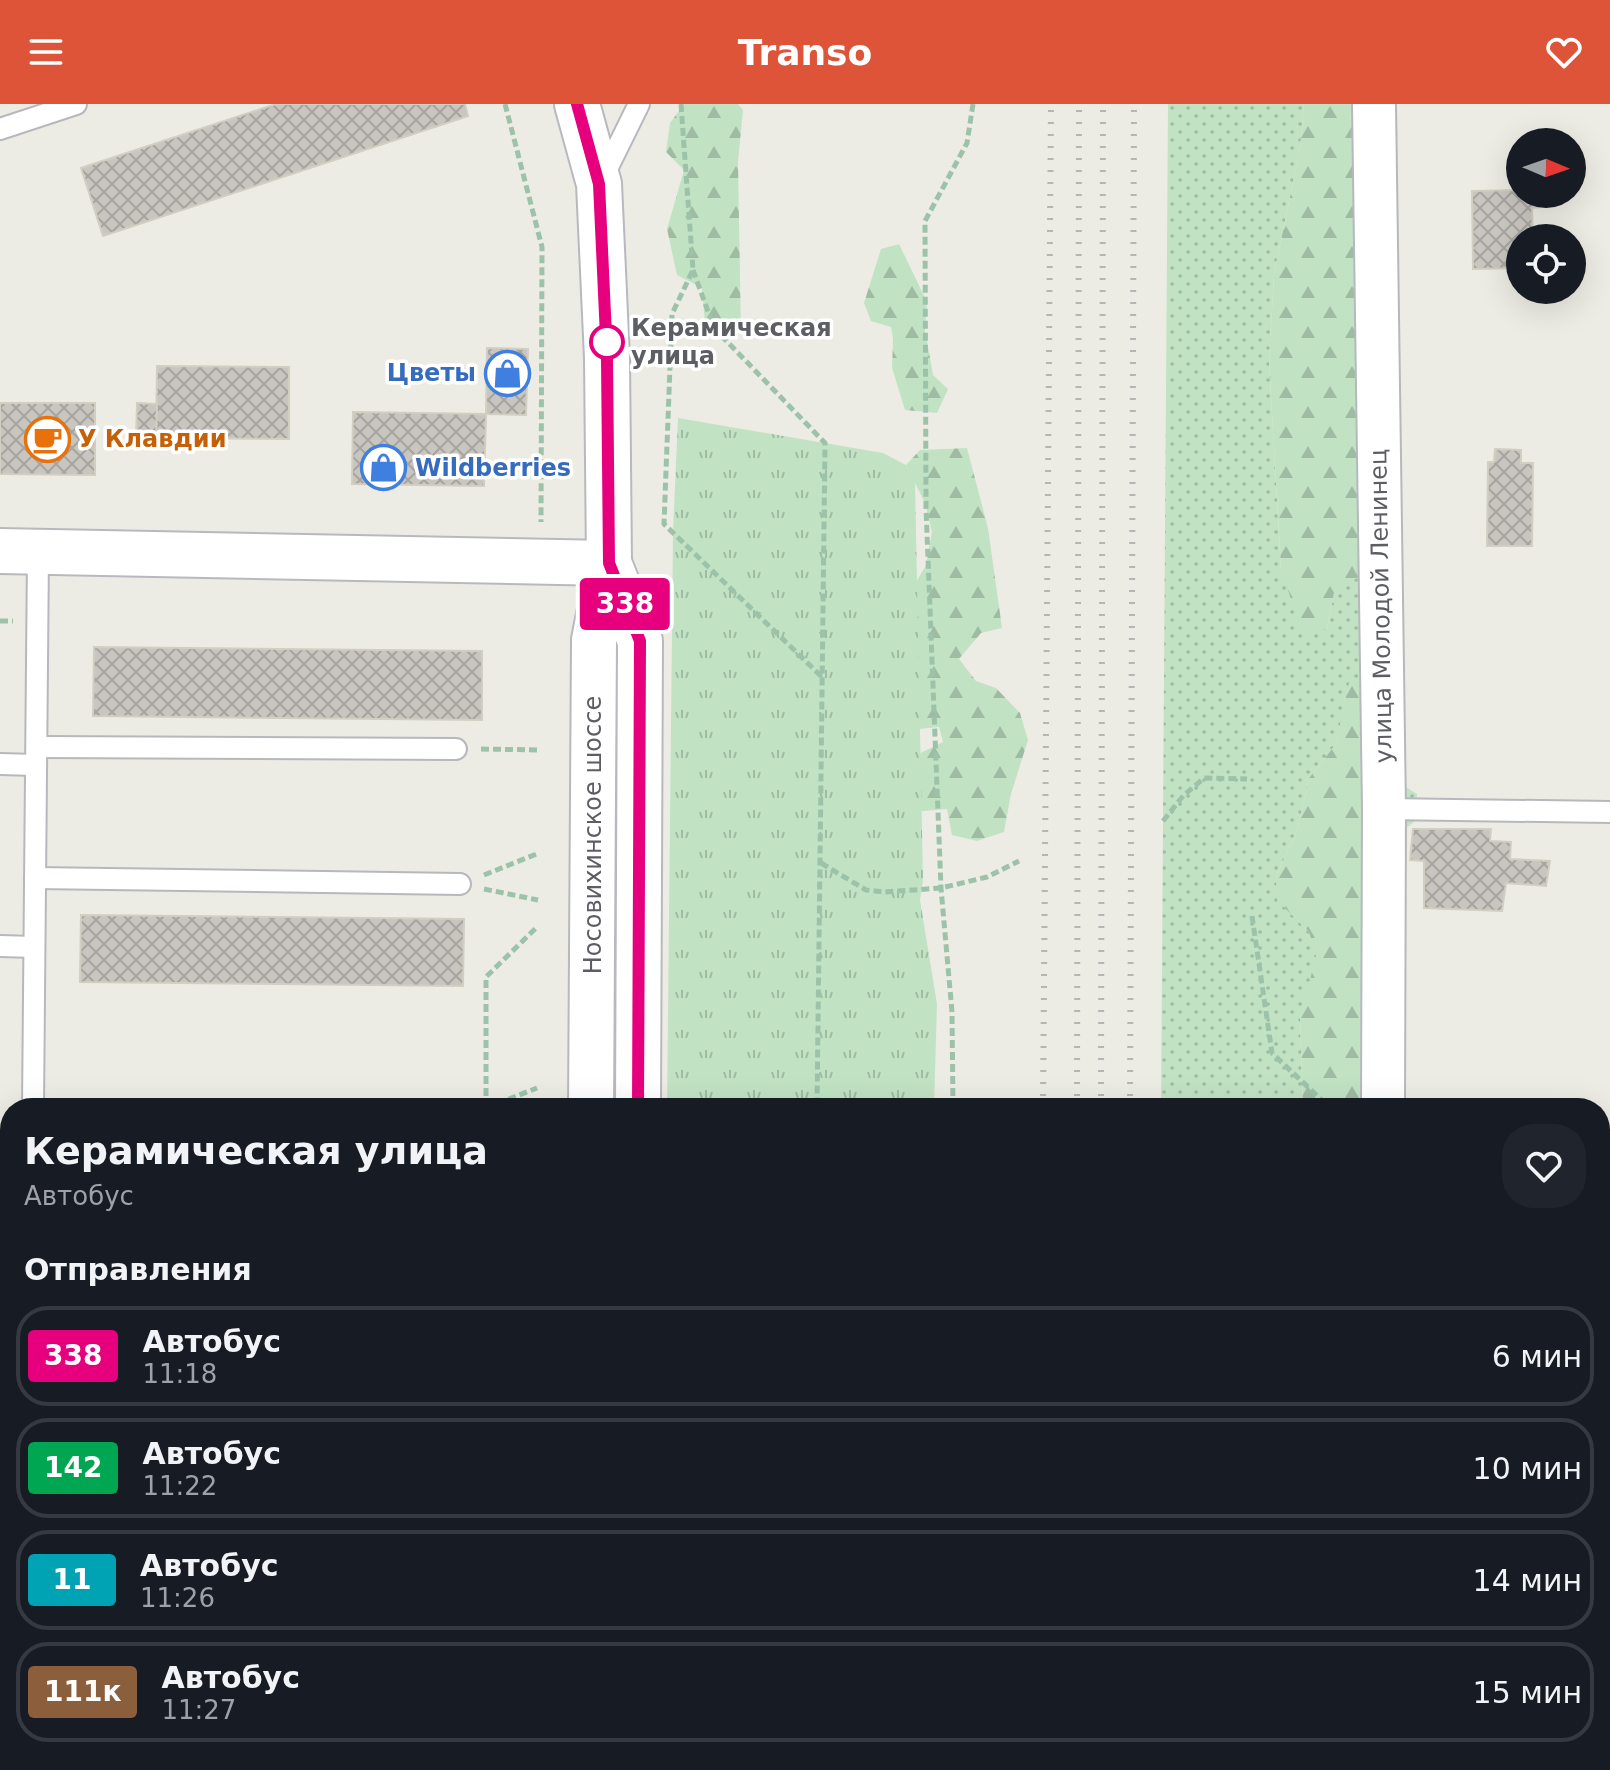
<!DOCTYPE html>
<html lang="ru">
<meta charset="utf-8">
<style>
body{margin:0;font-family:"DejaVu Sans",sans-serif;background:#20242c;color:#f1f3f6;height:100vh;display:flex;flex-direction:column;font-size:30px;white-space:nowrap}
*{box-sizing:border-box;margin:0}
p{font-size:26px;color:#9ea1a6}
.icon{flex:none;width:44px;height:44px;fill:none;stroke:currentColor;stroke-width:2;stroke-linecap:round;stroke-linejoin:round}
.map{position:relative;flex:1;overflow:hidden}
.details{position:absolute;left:0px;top:994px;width:1610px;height:672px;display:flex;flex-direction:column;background:#171b24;border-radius:32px 32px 0 0;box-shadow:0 8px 32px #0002}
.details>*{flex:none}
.badge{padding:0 16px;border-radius:6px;font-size:28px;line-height:52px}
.needle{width:52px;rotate:92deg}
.fabs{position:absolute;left:1506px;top:24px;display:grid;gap:16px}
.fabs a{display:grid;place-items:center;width:80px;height:80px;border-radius:50%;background:#171b24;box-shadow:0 8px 32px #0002;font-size:40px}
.map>.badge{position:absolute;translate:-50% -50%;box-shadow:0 0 0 4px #fff}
h2{padding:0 24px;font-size:30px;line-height:72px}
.round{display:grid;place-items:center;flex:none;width:84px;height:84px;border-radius:32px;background:#20242c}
.overview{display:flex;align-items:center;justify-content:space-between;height:136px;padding:0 24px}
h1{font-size:38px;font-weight:700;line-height:60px}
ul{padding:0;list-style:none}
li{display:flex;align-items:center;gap:24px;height:100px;margin:0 16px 12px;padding:0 8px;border:4px solid #363941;border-radius:32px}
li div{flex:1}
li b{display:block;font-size:30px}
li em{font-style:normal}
li .badge{min-width:88px;font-weight:700;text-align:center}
header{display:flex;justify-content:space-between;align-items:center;height:104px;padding:0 24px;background:#dd5439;color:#fff;font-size:36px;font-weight:700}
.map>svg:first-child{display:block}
</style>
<header><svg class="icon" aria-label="menu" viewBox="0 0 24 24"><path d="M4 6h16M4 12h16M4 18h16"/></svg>Transo<svg class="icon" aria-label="heart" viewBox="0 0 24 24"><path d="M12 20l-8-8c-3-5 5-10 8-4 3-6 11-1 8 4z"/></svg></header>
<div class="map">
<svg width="1610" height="1666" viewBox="0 0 1610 1666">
<defs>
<pattern id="grass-dots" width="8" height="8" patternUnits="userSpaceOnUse" patternTransform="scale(2)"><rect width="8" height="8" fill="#c1e3c4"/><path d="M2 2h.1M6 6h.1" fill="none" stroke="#a0bba3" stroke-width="1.8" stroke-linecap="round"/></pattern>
<pattern id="forest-firs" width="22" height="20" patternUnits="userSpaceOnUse" patternTransform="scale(2)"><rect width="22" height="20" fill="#c1e3c4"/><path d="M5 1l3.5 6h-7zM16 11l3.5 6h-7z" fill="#a0bba3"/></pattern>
<pattern id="park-tufts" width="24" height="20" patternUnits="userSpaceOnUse" patternTransform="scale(2)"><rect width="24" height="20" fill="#c1e3c4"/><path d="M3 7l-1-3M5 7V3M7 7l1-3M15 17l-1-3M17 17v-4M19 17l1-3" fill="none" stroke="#a0bba3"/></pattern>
<pattern id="building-cross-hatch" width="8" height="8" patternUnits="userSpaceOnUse" patternTransform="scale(2)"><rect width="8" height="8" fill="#c9c6c0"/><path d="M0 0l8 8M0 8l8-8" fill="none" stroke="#a6a4a0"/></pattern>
</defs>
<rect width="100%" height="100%" fill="#edece4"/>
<g fill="url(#grass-dots)">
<polygon points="1168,0 1304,0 1300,45 1274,170 1269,258 1281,465 1327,525 1334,489 1358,75 1349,0 1392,0 1401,680 1417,690 1415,717 1405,725 1351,574 1336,640 1309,674 1297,727 1276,772 1278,796 1309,828 1317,852 1300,915 1303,1004 1161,1004"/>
<polygon points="1157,1656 1289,1656 1290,1666 1157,1666"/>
</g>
<g fill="url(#forest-firs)">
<polygon points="684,0 738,0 743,6 738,58 741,229 720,234 705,221 702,184 677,171 667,125 684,66 666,48 670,19"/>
<polygon points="1304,0 1349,0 1358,75 1360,472 1334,489 1327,525 1302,528 1281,465 1269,258 1274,170 1300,45"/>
<polygon points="899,140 927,198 925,226 933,271 948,285 937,309 905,306 892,264 893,235 891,223 871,217 864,199 881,145"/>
<polygon points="967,344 988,424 1002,524 981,529 959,555 976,577 996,584 1020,609 1028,636 1011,690 1004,728 977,737 952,731 947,705 913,708 894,662 943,638 939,623 909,626 903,501 926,461 932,428 925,399 906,361 920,346"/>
<polygon points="1350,574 1369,580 1369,1004 1303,1004 1300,915 1316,852 1309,828 1277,796 1276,772 1297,727 1309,674 1336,640"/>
<rect x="91" y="1656" width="382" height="10"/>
</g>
<g fill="url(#park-tufts)">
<polygon points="678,314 883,349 906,361 915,377 923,776 920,796 937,900 934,1004 667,1004 673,428"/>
<rect x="659" y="1656" width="264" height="10"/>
</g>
<g fill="url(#building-cross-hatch)" stroke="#d1cec2" stroke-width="2">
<polygon points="276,0 465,0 468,12 103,132 81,64"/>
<polygon points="1520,86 1520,90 1540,90 1540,103 1532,104 1533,134 1520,134 1520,164 1473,165 1472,87"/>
<polygon points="487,244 528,245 526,311 486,310"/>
<polygon points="157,262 289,263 289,335 156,334"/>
<polygon points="0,299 95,299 95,371 0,370"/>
<polygon points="137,299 157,300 156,334 136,334"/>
<polygon points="353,308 486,310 484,382 352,380"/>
<polygon points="1495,345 1521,346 1521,359 1533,359 1532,442 1487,442 1488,358 1494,358"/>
<polygon points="94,543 482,547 482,616 93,612"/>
<polygon points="1413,725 1491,725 1490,737 1511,738 1510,755 1550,757 1546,782 1506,779 1502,807 1424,804 1424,757 1410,756"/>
<polygon points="81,811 464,815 463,882 80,878"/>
<polygon points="1610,1075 1609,1191 1600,1191 1600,1076"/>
</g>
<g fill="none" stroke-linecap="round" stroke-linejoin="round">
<defs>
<g id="lane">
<polyline points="0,25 76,0"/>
<polyline points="603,73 639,0"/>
<polyline points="37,643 456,645"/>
<polyline points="0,660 36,661"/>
<polyline points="1384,705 1610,708"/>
<polyline points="35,774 460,780"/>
<polyline points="0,842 34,843"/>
<polyline points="33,1004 38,448"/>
<polyline points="0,1169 10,1169"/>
<polyline points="27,1666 27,1656"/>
</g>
<g id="street">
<polyline points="1374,0 1384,705 1383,1004"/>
<polyline points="1363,1666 1363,1656"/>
</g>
<g id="secondary">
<polyline points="577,0 599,80 607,254 609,459 594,536 591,1004"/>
<polyline points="0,447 609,459"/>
<polyline points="609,459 640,537 638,1004"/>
<polyline points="588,1666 588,1656"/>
<polyline points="635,1666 635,1656"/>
</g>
</defs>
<use href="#lane" stroke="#b6b8bd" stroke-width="24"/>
<use href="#street" stroke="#b6b8bd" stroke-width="46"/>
<use href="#secondary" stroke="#b7b9bf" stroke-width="48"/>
<g stroke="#9cc3aa" stroke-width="5" stroke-dasharray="8 4" stroke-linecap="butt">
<polyline points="505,0 542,143 541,418"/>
<polyline points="681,0 693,166 672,210 664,420 822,573"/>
<polyline points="693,166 714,224 825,339 817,1004"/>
<polyline points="673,226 714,224"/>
<polyline points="0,517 13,517"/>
<polyline points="481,645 539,646"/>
<polyline points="1163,717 1183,692 1204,674 1247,675"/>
<polyline points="821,759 866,786 884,788 941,784 987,773 1019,757"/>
<polyline points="484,771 539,749"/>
<polyline points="484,785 538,796"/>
<polyline points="1252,812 1272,949 1330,1004"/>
<polyline points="486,1004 486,873 538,822"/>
<polyline points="486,1004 537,984"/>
<polyline points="953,1004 952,908 941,784 926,404 925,117 967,39 973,0"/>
<polyline points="0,1433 10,1433"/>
<polyline points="434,1656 453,1666"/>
<polyline points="487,1656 487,1666"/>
<polyline points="833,1656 835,1666"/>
<polyline points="967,1656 968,1666"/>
<polyline points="92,1666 109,1656"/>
</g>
<use href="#lane" stroke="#fff" stroke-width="20"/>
<use href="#street" stroke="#fff" stroke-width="42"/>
<use href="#secondary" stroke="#fff" stroke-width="44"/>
<g stroke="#b4b5b5" stroke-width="6" stroke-dasharray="2 10" stroke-linecap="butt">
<polyline points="1043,1004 1051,0"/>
<polyline points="1077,1004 1079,0"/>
<polyline points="1101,1004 1103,0"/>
<polyline points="1130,1004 1134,0"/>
<polyline points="1037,1666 1037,1656"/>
<polyline points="1075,1666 1075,1656"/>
<polyline points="1099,1666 1099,1656"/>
<polyline points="1127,1666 1127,1656"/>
</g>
</g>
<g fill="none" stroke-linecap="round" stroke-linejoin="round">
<defs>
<polyline id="line" points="577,0 599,80 607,254 609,459 640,537 638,1004"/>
</defs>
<use href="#line" stroke="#fff" stroke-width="18"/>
<use href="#line" stroke="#e6007e" stroke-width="12"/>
</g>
<defs>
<symbol id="shop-ring" viewBox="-11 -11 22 22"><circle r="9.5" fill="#fff" stroke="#3f7fe0" stroke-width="1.5"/><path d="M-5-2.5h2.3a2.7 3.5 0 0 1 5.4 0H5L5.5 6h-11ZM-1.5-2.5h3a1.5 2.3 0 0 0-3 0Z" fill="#3f7fe0"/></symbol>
<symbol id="cafe-ring" viewBox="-11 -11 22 22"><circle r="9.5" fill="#fff" stroke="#e8710a" stroke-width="1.5"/><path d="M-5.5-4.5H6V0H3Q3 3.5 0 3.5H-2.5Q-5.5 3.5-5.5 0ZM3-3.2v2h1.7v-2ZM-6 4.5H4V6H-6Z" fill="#e8710a"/></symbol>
</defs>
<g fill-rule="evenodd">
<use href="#shop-ring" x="482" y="244" width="51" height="51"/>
<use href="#cafe-ring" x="22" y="310" width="51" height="51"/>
<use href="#shop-ring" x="358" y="338" width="51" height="51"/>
</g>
<circle fill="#fff" stroke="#e6007e" stroke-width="4" cx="607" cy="238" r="16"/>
<g text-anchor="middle" stroke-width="7" stroke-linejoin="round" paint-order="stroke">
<g font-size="24" font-weight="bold" fill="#5c5e63" stroke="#fff" text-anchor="start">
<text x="631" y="232">Керамическая<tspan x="631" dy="28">улица</tspan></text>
</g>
<g font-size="24" font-weight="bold" fill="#366cbe" stroke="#fff" text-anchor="end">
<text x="476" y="277">Цветы</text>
<text x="415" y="372" text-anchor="start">Wildberries</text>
</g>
<g font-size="24" font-weight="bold" fill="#c56008" stroke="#fff" text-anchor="start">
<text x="78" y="343">У Клавдии</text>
</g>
<g font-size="24" fill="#5c5e63" stroke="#fff">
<text transform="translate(1381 502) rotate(-91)" y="8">улица Молодой Ленинец</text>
<text transform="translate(593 731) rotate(-90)" y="8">Носовихинское шоссе</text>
</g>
</g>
</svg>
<div class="fabs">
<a><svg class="needle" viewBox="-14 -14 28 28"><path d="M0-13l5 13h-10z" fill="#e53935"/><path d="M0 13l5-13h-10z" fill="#9ea1a6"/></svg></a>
<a><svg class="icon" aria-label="locate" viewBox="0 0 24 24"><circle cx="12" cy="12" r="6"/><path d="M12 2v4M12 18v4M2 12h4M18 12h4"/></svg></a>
</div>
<b class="badge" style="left:625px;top:500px;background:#e6007e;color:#fff">338</b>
<section class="details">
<div class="overview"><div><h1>Керамическая улица</h1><p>Автобус</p></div><a class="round"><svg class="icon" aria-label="heart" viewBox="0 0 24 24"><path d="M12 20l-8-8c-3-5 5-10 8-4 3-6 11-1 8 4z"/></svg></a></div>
<h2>Отправления</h2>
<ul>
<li><span class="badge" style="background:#e6007e;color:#fff">338</span><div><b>Автобус</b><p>11:18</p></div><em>6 мин</em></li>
<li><span class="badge" style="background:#00a651;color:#fff">142</span><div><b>Автобус</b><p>11:22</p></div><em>10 мин</em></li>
<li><span class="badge" style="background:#00a3b4;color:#fff">11</span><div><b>Автобус</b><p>11:26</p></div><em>14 мин</em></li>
<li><span class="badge" style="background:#8b5e3c;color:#fff">111к</span><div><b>Автобус</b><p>11:27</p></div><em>15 мин</em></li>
</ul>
</section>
</div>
